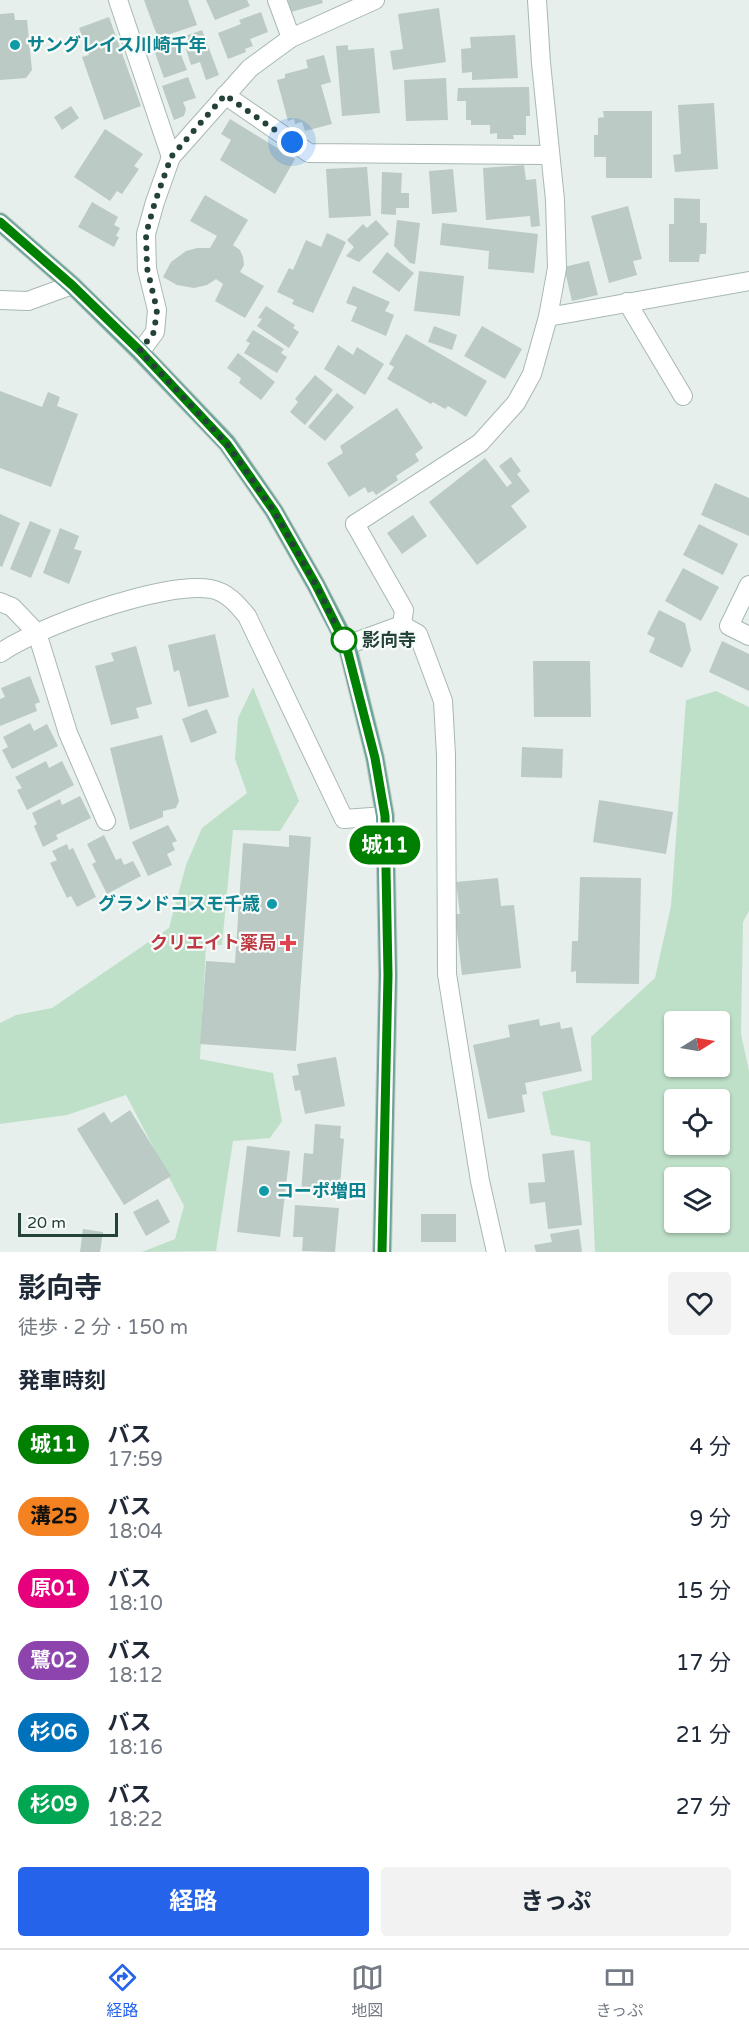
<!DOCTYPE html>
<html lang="ja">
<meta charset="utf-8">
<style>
body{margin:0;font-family:"Varela Round","Noto Sans JP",sans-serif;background:#f2f2f3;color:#1f2937;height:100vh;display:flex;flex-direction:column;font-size:22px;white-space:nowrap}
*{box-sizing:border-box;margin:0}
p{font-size:20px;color:#747a83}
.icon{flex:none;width:33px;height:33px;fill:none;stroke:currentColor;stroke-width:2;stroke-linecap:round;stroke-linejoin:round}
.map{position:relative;height:1252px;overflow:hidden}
.sheet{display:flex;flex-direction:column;background:#fff;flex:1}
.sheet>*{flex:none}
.badge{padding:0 12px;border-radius:20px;font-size:21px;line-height:39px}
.needle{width:39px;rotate:79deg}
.controls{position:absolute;left:664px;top:1011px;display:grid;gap:12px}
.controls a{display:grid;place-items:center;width:66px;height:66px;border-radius:6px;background:#fff;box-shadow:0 2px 4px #0004;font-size:30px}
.scale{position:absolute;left:18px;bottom:15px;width:100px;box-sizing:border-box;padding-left:6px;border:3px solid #24423a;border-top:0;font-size:16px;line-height:21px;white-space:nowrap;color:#24423a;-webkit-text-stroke:4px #f7fbf9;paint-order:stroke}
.you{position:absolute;width:30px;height:30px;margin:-15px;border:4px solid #fff;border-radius:50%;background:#1a73e8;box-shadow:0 0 0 9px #1a73e833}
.map>.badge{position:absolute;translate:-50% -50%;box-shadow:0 0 0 3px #fff}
h2{padding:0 18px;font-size:22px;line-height:54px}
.round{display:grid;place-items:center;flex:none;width:63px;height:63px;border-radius:6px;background:#f2f2f3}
.headline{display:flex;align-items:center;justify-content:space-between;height:102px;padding:0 18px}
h1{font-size:28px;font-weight:700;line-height:45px}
.button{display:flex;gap:12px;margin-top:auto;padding:12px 18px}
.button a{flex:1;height:69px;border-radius:6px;background:#2563eb;color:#fff;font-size:24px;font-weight:700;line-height:69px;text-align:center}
.button a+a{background:#f2f2f3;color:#1f2937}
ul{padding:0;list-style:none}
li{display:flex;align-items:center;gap:18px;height:72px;padding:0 18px}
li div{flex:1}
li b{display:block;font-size:22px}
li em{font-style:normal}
li .badge{min-width:66px;font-weight:700;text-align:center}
.tabs{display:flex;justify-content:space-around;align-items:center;height:84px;border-top:2px solid #e0e1e3;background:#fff;font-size:16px;color:#747a83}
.tabs a{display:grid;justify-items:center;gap:3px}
.tabs .current{color:#2563eb}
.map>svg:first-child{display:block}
</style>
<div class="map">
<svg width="749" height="1252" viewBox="0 0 749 1252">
<rect width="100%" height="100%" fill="#e6efeb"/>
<g fill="#bfe0c8" fill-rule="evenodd">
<polygon points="253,687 299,801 280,831 233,830 222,945 206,945 200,1059 273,1073 282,1121 270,1138 233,1141 216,1251 142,1252 175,1239 184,1206 126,1095 67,1115 0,1124 0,1023 16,1015 52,1008 169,928 186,865 202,828 247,793 235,759 238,718"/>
<path d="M 716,691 L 749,707 L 749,911 L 743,922 L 741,1034 L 749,1071 L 749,1252 L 595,1252 L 590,1142 L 551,1135 L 542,1092 L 592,1080 L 591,1037 L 655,978 L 671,906 L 686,700 ZM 675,1022 L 720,1022 L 720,1066 L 675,1066 ZM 675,1100 L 720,1100 L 720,1144 L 675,1144 ZM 675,1178 L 720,1178 L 720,1222 L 675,1222 Z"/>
</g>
<g fill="#bbcac4">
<polygon points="144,0 188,0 197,25 158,38"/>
<polygon points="206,0 247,0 250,6 215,20"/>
<polygon points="288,0 322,0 323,3 291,12"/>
<polygon points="439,8 446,62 393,70 390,51 403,49 398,14"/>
<polygon points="261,12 268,32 250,39 253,46 245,49 246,52 228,59 218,33 241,24 239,20"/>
<polygon points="14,13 15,20 27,20 32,70 26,78 0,80 0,14"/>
<polygon points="109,17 141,106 104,120 82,57 89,55 79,28"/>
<polygon points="202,30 219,75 206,80 200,62 191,65 186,49 189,48 185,36"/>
<polygon points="515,35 518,78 472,80 472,72 462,73 461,49 471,48 470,37"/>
<polygon points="176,42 187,70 164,78 154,50"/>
<polygon points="348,45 348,50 374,48 380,113 342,116 336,46"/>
<polygon points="324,55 331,82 321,85 332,124 305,131 302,122 295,124 294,119 288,121 277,80 285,78 285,74 308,68 306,60"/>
<polygon points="188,77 196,98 183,102 186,109 184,116 174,120 162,86"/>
<polygon points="446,78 448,120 406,121 404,80"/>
<polygon points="529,87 530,116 526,116 526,135 513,135 514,139 497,139 497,133 490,134 490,125 471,125 471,120 466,120 466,101 457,101 458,88"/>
<polygon points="714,103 718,169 675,172 673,155 681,154 678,105"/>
<polygon points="71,106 79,118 62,130 54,117"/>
<polygon points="603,111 652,111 652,178 606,178 606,157 594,157 594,135 598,135 598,118 604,117"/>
<polygon points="230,119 295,159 275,194 220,160 231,140 221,134"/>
<polygon points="105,129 143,154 134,166 139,169 122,194 117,191 110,201 74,177"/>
<polygon points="524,165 526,180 536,179 540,226 531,227 530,216 486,220 483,168"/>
<polygon points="367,167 371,216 329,218 326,169"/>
<polygon points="453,169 457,212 432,214 429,171"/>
<polygon points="382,172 402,173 401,193 409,193 409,208 396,208 396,215 381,214"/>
<polygon points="205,195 248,220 233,245 240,250 243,257 244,265 240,272 264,286 245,318 215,301 223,284 216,279 207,285 194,288 177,285 163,277 171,262 186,251 197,248 210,248 217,236 190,221"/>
<polygon points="674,198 700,199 700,223 707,223 706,254 700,254 699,262 669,262 669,224 674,224"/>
<polygon points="92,202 118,217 114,225 120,228 116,236 119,237 114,247 78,227"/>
<polygon points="628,206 642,259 633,261 637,275 609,283 591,216"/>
<polygon points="376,220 389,234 359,262 346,256 354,247 347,240 363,224 367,228"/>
<polygon points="397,220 420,223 415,264 410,263 394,246"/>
<polygon points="442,223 538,234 534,273 488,269 489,251 440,245"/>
<polygon points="327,233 346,242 313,313 292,304 294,300 277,292 289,268 293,270 306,240 321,247"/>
<polygon points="387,252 414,273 399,292 372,272"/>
<polygon points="589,261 598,295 572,301 564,267"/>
<polygon points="419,271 464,276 460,316 414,311"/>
<polygon points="353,286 390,302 385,311 394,315 386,336 351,321 357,307 346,303"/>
<polygon points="266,306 295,325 293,328 299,332 289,348 257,326 262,319 258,318"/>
<polygon points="434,326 457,335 452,350 428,342"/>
<polygon points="482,326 522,349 505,379 464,356"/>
<polygon points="253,330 284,349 281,353 287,357 277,373 244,353 250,343 246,341"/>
<polygon points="406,334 487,381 466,417 448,406 445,409 433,402 431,404 387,379 394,367 389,364"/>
<polygon points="338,345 353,355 357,347 384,364 365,395 324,369"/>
<polygon points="238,353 275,382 261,400 239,383 241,378 227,368"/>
<polygon points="315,375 333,390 305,425 290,412 298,402 295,399"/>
<polygon points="0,391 42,407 48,392 60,397 57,406 78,414 51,487 0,468"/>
<polygon points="337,393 354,407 325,441 308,427"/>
<polygon points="397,408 423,448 415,454 419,461 396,476 398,480 376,495 373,491 368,493 365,487 349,497 327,463 343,453 340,446"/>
<polygon points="511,457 521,471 517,474 530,491 511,506 527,527 477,565 429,502 485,458 507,487 512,483 499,466"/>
<polygon points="715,483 749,498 749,536 701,515"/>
<polygon points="0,514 20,523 2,567 0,566"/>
<polygon points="413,515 427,536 402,554 387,533"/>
<polygon points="30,521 51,530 31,578 10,569"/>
<polygon points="699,524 738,544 723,575 683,555"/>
<polygon points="60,528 79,536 74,549 82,551 69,584 43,573"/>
<polygon points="683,568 719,587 701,621 665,601"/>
<polygon points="659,610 685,623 691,650 682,668 649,652 655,638 647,634"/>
<polygon points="215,634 229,697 188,707 179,670 174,672 168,645"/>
<polygon points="722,641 749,654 749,691 709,672"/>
<polygon points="136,646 152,704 136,708 139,718 111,725 95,666 114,661 111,653"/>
<polygon points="533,661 590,661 591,717 534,717"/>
<polygon points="30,676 40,702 35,704 37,711 0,726 0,699 5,697 1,688"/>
<polygon points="207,709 217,733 191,743 182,719"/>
<polygon points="30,723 34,731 47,724 58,746 12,769 2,750 8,747 3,737"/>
<polygon points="162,735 179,801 176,808 163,811 163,817 130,830 110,748"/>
<polygon points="522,747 563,749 562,778 521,777"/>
<polygon points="46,761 49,768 62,761 74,785 27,810 17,790 22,788 15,777"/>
<polygon points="80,796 91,818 56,835 58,839 43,847 34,826 37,824 32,813 60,799 62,805"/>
<polygon points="599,800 673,812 666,854 593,842"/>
<polygon points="168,825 177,841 172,843 175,850 167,854 172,865 148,876 132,842"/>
<polygon points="104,835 116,860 121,858 124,865 133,861 141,876 107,894 92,864 96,862 87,844"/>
<polygon points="289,835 311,837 296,1051 200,1044 206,961 235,963 243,843 289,847"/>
<polygon points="67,844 69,850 73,848 96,897 77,907 71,896 67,898 50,863 57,860 52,851"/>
<polygon points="580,877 641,878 639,984 576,983 576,971 571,972 572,941 578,941"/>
<polygon points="498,878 501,906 514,905 521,968 462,975 455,914 460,914 456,882"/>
<polygon points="539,1019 540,1026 560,1022 561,1029 572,1027 582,1071 525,1083 527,1094 522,1095 525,1112 488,1119 473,1045 510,1037 508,1025"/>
<polygon points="336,1057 345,1106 305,1114 300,1090 295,1091 292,1076 299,1075 297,1064"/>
<polygon points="130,1110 171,1176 124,1205 77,1129 104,1112 111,1123"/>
<polygon points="315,1124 341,1126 340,1138 344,1139 339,1196 301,1193 304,1153 313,1154"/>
<polygon points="247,1146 290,1151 280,1237 237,1232"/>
<polygon points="574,1150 582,1225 548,1229 545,1202 530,1204 528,1183 545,1182 542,1154"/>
<polygon points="158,1199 170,1222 146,1236 133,1212"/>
<polygon points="295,1205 339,1208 335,1252 302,1251 303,1237 293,1237"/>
<rect x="421" y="1214" width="35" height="28"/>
<polygon points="83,1229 103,1232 100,1252 80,1252"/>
<polygon points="579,1229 582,1252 536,1252 534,1245 552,1242 550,1234"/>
</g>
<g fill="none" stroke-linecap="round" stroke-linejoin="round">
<defs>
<g id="lane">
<polyline points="225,95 309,153 550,155"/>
<polyline points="627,302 683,396"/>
<polyline points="548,317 749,281"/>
<polyline points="355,524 480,443 516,403 532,374 548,317 557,268 555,200 541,63 537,0"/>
<polyline points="749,585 729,626 749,636"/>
<polyline points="37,633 68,733 106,821"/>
</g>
<g id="street">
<polyline points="118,0 171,157"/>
<polyline points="277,0 291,38"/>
<polyline points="0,300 28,301 72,285"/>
<polyline points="140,352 155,332 157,310 147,269 146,234 155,202 171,157 250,68 291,38 375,0"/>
<polyline points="355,524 404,610 402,625 418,634 443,701 446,755 447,974 480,1181 496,1252"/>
<polyline points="0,602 12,607 37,633"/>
<polyline points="347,645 402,625"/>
<path d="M 0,653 C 39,626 164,581 211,589 C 227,592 237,604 247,616 L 344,819 L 385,816"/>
</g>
<polyline id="primary" points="0,222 72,285 140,352 227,443 274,511 316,585 347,645 375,758 385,816 388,975 382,1252"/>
</defs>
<use href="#lane" stroke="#a8b8b2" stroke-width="20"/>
<use href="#street" stroke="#a8b8b2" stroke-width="20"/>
<use href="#primary" stroke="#c2cac8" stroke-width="20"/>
<use href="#lane" stroke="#fff" stroke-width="18"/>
<use href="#street" stroke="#fff" stroke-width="18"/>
<use href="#primary" stroke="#6aa596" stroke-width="18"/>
</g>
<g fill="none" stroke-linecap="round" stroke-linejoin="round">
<defs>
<polyline id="line" points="0,222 72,285 140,351 227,444 274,511 316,585 346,645 375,758 385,816 388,975 382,1252"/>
</defs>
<use href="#line" stroke="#fff" stroke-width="14"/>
<use href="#line" stroke="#008000" stroke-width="9"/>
<polyline stroke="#24423a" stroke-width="6" stroke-dasharray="0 10.8" points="292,142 225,95 171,157 155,202 146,234 147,268 157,310 154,332 140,351 227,444 274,511 316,585 346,645 344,640"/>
</g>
<g fill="#0f9aa8" stroke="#f7fbf9" stroke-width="2">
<circle cx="15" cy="45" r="6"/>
<circle cx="272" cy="904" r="6"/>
<circle cx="264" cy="1191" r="6"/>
</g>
<circle fill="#fff" stroke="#008000" stroke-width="3" cx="344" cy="640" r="12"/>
<path fill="#e0444e" stroke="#f7fbf9" stroke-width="2" d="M285 934h6v6h6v6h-6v6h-6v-6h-6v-6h6z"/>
<g text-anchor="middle" stroke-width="4.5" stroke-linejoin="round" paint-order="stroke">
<g font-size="18" font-weight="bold" fill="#0d838f" stroke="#f7fbf9" text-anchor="start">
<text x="27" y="51">サングレイス川崎千年</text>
<text x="260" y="910" text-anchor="end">グランドコスモ千歳</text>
<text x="276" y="1197">コーポ増田</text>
</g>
<g font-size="18" font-weight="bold" fill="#24423a" stroke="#f7fbf9" text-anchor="start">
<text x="362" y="646">影向寺</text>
</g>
<g font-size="18" font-weight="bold" fill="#be3a42" stroke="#f7fbf9" text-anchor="end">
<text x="276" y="949">クリエイト薬局</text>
</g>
</g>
</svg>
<div class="controls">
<a><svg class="needle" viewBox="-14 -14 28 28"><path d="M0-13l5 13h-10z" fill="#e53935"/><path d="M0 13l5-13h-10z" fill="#747a83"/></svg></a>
<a><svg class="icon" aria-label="locate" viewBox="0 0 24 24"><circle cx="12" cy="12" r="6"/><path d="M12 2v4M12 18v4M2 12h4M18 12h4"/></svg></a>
<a><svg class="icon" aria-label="layers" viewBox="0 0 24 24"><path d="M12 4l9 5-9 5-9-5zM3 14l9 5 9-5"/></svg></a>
</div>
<div class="scale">20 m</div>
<div class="you" style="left:292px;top:142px"></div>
<b class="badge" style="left:385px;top:845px;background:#008000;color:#fff">城11</b>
</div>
<section class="sheet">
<div class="headline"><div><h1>影向寺</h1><p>徒歩 · 2 分 · 150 m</p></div><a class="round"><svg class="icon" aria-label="heart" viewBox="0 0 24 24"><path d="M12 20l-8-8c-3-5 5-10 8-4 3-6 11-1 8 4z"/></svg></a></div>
<h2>発車時刻</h2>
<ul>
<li><span class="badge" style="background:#008000;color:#fff">城11</span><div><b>バス</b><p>17:59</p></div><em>4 分</em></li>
<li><span class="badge" style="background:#f58220;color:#111">溝25</span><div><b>バス</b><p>18:04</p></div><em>9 分</em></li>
<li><span class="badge" style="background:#e6007e;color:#fff">原01</span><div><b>バス</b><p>18:10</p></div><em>15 分</em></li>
<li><span class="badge" style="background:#8e44ad;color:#fff">鷺02</span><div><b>バス</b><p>18:12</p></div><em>17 分</em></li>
<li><span class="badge" style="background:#0072bc;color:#fff">杉06</span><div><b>バス</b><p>18:16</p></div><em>21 分</em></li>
<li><span class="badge" style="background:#00a651;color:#fff">杉09</span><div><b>バス</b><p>18:22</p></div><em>27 分</em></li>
</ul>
<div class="button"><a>経路</a><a>きっぷ</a></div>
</section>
<nav class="tabs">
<a class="current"><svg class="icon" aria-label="directions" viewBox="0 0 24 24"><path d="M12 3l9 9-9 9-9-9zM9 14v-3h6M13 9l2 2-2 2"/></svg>経路</a>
<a><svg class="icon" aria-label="map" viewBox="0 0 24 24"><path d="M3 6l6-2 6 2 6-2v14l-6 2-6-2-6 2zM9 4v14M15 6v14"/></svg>地図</a>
<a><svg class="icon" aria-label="tickets" viewBox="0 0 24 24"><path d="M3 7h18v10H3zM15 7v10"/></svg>きっぷ</a>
</nav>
